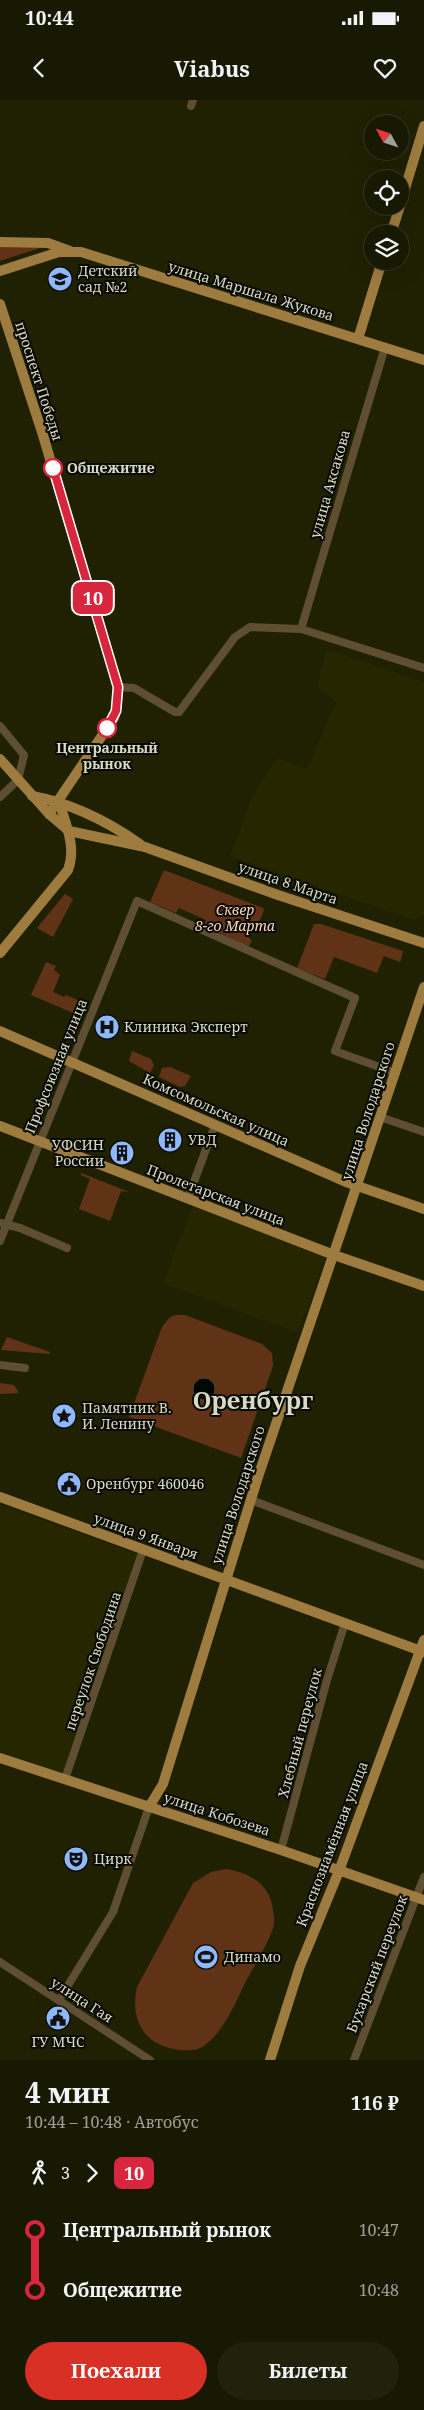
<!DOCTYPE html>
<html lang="ru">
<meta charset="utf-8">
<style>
body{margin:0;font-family:"Noto Serif",serif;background:#21220c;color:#f1f3f6;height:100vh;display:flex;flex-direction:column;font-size:19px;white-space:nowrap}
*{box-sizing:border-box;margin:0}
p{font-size:16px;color:#9fa099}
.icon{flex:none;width:28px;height:28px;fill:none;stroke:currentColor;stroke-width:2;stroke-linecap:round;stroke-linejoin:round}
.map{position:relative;height:1960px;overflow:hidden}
.side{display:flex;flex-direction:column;background:#181902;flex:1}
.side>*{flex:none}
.badge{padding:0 10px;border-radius:8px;font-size:18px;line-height:32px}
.needle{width:32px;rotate:310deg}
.controls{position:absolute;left:364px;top:15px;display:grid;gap:10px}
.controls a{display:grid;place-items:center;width:45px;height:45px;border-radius:50%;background:#181902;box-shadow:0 5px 20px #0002,0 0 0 1px #363824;font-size:25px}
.map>.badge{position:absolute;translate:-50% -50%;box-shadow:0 0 0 2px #fff}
.legs{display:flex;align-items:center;gap:8px;height:55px;padding:0 25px;font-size:16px}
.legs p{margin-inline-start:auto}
.overview{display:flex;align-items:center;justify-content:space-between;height:85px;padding:0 25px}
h1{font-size:28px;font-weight:700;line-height:38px}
.button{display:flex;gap:10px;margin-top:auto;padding:10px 25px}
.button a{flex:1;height:58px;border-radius:30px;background:#d93025;color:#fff;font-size:20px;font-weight:700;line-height:58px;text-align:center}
.button a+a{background:#21220c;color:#f1f3f6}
ul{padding:0 25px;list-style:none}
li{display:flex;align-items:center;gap:18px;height:60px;font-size:19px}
li i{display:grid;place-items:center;width:8px;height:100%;margin:0 6px;background:currentColor}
li i::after{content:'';width:12px;height:12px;margin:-6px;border:4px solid;border-radius:50%;background:#181902}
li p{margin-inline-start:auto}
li:first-child i{background:linear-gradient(#0000 50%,currentColor 0)}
li:last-child i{background:linear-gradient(currentColor 50%,#0000 0)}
.status{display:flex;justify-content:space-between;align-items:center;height:35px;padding:0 25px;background:#181902;direction:ltr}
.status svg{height:14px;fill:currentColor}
header{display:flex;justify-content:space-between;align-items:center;height:65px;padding:0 25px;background:#181902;font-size:22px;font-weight:700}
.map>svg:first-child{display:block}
</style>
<div class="status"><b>10:44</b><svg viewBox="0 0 49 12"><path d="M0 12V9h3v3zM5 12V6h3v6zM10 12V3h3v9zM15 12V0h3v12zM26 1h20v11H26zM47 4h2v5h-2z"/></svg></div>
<header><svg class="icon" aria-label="back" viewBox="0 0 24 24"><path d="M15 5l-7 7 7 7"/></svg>Viabus<svg class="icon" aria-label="heart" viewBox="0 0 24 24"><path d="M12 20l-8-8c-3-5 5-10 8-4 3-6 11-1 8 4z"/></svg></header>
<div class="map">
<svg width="424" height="1960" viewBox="0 0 424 1960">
<rect width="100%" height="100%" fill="#202102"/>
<g fill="#262700">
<polygon points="327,549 424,582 424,815 414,820 230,756 252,697 277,658 307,669 336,602 317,587"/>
<polygon points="193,1105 325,1157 298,1233 163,1183"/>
<polygon points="0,1405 138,1454 64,1673 0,1652"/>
</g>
<g fill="#603316">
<polygon points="0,147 43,147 0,161"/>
<polygon points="164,770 263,808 264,810 257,827 253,827 249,838 252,841 248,847 204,825 206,820 179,808 176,813 150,802"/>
<polygon points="65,794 73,799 53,837 37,828"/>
<polygon points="314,824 321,824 403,851 400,862 384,856 377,873 334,857 325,879 297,868"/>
<polygon points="46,862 56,866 54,870 60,875 53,892 64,897 66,895 78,900 73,913 31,895"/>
<polygon points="132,951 151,959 154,965 150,973 129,961"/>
<polygon points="170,967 191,976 185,986 180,987 159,977 162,968"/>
<polygon points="81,1073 129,1092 121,1091 110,1121 79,1109 90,1079 81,1075"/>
<polygon points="176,1215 185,1215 262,1244 272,1253 273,1266 241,1358 129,1317 162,1227 170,1217"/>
<polygon points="7,1237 50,1252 49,1254 1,1250"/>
<polygon points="0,1283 14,1285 19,1293 0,1294"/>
<path d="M 226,1769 C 250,1773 270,1784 273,1810 C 274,1816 275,1823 273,1828 C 267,1846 256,1863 247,1879 C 235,1903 226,1929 204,1946 C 197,1951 183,1951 174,1949 C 142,1943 130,1918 137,1887 L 193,1783 L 211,1772 Z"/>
</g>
<circle fill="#010805" stroke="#424740" cx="204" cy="1289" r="11"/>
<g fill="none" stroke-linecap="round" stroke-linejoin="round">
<g stroke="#5e4e32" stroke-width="8">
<polyline points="191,6 193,0"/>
<polyline points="301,529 385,247"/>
<polyline points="118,587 134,588 175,612 179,612 235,537 250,527 301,529 424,568"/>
<polyline points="0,626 24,655 18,680 0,697"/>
<polyline points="380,1017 424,1032"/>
<polyline points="188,1098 215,1025"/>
<polyline points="0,1123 20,1128 67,1148"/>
<polyline points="0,1141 137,801 355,898 335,951 396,973"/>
<polyline points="0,1265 25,1268"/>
<polyline points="251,1400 424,1465"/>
<polyline points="65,1679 143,1450"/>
<polyline points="281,1750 327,1580 345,1523"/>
<polyline points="0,1862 150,1960"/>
<polyline points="59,1900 113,1812 149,1707"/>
<polyline points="354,1960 424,1777"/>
</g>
<g stroke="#9e7c3f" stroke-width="10">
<polyline points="400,105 424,26"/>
<polyline points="391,134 400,106"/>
<polyline points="0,142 48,143 70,151"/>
<polyline points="0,171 59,152 81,152 424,260"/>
<polyline points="0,204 42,332 118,587 117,606 114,618 49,714"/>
<polyline points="358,239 382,161"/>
<polyline points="0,659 49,714 69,731 145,747 278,795 424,843"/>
<path d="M 32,696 C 71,703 107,721 140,744"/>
<path d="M 0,853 L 68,770 C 77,747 65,723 59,701"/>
<polyline points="0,931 346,1082 424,1109"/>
<polyline points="0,1026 334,1155 424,1186"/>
<polyline points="0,1397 424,1552"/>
<polyline points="0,1658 281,1750 424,1800"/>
<polyline points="149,1707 163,1684 257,1380 424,887"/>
<polyline points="270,1960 300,1866 339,1771 424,1540"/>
</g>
</g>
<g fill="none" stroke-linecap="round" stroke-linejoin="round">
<defs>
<polyline id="line-1" points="53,368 118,587 116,611 107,628"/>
</defs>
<use href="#line-1" stroke="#fff" stroke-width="11"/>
<use href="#line-1" stroke="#d7263d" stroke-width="8"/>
</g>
<defs>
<symbol id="school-disc" viewBox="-11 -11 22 22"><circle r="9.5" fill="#8fb8fd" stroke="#090a01"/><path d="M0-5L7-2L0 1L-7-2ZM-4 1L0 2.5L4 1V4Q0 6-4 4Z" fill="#111"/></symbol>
<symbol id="hospital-disc" viewBox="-11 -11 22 22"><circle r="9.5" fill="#8fb8fd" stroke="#090a01"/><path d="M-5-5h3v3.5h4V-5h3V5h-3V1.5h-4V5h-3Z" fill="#111"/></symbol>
<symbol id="building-disc" viewBox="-11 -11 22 22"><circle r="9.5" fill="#8fb8fd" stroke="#090a01"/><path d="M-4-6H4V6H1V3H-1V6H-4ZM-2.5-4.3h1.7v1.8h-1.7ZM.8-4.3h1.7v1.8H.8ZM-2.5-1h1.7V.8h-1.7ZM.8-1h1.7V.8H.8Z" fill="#111"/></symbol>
<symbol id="sight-disc" viewBox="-11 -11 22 22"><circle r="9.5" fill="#8fb8fd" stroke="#090a01"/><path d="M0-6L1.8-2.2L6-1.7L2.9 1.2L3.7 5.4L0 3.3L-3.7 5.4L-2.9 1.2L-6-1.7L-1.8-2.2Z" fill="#111"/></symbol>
<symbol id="civic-disc" viewBox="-11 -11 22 22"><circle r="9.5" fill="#8fb8fd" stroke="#090a01"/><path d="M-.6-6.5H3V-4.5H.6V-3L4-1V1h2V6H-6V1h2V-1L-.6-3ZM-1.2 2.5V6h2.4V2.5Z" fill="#111"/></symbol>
<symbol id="theatre-disc" viewBox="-11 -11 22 22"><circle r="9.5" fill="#8fb8fd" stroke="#090a01"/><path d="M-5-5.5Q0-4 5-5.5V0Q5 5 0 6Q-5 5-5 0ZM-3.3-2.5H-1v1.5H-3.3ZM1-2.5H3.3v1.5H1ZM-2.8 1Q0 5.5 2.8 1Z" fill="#111"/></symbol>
<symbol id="stadium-disc" viewBox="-11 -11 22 22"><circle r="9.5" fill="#8fb8fd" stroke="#090a01"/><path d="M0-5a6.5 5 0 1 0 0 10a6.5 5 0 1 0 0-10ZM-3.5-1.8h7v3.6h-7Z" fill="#111"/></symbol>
</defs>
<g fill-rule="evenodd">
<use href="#school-disc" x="46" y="165" width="28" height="28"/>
<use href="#hospital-disc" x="93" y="913" width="28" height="28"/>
<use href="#building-disc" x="156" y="1026" width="28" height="28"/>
<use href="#building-disc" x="108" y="1039" width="28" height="28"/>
<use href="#sight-disc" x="50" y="1302" width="28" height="28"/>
<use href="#civic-disc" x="55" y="1370" width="28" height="28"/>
<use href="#theatre-disc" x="62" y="1745" width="28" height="28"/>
<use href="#stadium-disc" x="192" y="1843" width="28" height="28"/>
<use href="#civic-disc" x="44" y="1904" width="28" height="28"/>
</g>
<g fill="#fff" stroke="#d7263d" stroke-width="2.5">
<circle cx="53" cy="368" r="9"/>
<circle cx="107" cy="628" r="9"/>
</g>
<g text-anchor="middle" stroke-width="4" stroke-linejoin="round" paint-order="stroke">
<g font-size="14" fill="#d8dac8" stroke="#090a01" text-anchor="start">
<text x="78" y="176">Детский<tspan x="78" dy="16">сад №2</tspan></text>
<text x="124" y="932">Клиника Эксперт</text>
<text x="188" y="1045">УВД</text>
<text x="104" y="1050" text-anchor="end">УФСИН<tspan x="104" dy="16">России</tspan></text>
<text x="82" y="1313">Памятник В.<tspan x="82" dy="16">И. Ленину</tspan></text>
<text x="86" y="1389">Оренбург 460046</text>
<text x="94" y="1764">Цирк</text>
<text x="224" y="1862">Динамо</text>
<text x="58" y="1947" text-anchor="middle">ГУ МЧС</text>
</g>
<g font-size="14" fill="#d8dac8" stroke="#090a01">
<text transform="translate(251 191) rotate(17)" y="5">улица Маршала Жукова</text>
<text transform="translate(39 281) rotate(72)" y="5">проспект Победы</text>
<text transform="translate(330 384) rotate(-74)" y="5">улица Аксакова</text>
<text transform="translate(288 783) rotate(19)" y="5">улица 8 Марта</text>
<text transform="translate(56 966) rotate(-68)" y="5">Профсоюзная улица</text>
<text transform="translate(216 1010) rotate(24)" y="5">Комсомольская улица</text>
<text transform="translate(368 1011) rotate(-72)" y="5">улица Володарского</text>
<text transform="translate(216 1095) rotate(21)" y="5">Пролетарская улица</text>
<text transform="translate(238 1395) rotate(-72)" y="5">улица Володарского</text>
<text transform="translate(146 1436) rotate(20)" y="5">улица 9 Января</text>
<text transform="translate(93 1561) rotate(-71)" y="5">переулок Свободина</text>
<text transform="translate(300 1633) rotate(-75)" y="5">Хлебный переулок</text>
<text transform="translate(217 1714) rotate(18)" y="5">улица Кобозева</text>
<text transform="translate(332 1744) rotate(-69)" y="5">Краснознамённая улица</text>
<text transform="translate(377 1864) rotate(-69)" y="5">Бухарский переулок</text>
<text transform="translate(82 1900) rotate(33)" y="5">улица Гая</text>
</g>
<g font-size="14" font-weight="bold" fill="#d8dac8" stroke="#090a01" text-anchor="start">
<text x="67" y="373">Общежитие</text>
<text x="107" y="653" text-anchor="middle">Центральный<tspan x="107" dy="16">рынок</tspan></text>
</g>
<g font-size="14" font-style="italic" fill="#fdd5bf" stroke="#090a01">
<text x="235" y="815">Сквер<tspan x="235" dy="16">8-го Марта</tspan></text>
</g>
<g font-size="24" font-weight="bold" fill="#d8dac8" stroke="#090a01">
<text x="253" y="1309">Оренбург</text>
</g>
</g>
</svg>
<div class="controls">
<a><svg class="needle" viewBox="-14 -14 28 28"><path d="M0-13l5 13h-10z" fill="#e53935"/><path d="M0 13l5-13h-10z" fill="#9fa099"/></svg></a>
<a><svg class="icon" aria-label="locate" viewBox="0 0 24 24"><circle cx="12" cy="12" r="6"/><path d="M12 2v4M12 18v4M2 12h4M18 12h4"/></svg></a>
<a><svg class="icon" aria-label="layers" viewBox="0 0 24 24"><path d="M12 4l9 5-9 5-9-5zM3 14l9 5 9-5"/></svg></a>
</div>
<b class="badge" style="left:93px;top:498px;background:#d7263d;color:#fff">10</b>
</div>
<section class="side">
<div class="overview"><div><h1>4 мин</h1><p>10:44 – 10:48 · Автобус</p></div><b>116 ₽</b></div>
<div class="legs"><svg class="icon" aria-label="walk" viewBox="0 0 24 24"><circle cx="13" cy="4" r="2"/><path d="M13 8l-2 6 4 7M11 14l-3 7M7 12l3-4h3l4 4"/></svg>3<svg class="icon" aria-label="forward" viewBox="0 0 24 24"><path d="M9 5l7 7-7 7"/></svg><b class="badge" style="background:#d7263d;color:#fff">10</b></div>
<ul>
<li><i style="color:#d7263d"></i><b>Центральный рынок</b><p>10:47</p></li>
<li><i style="color:#d7263d"></i><b>Общежитие</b><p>10:48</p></li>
</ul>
<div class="button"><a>Поехали</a><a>Билеты</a></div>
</section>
